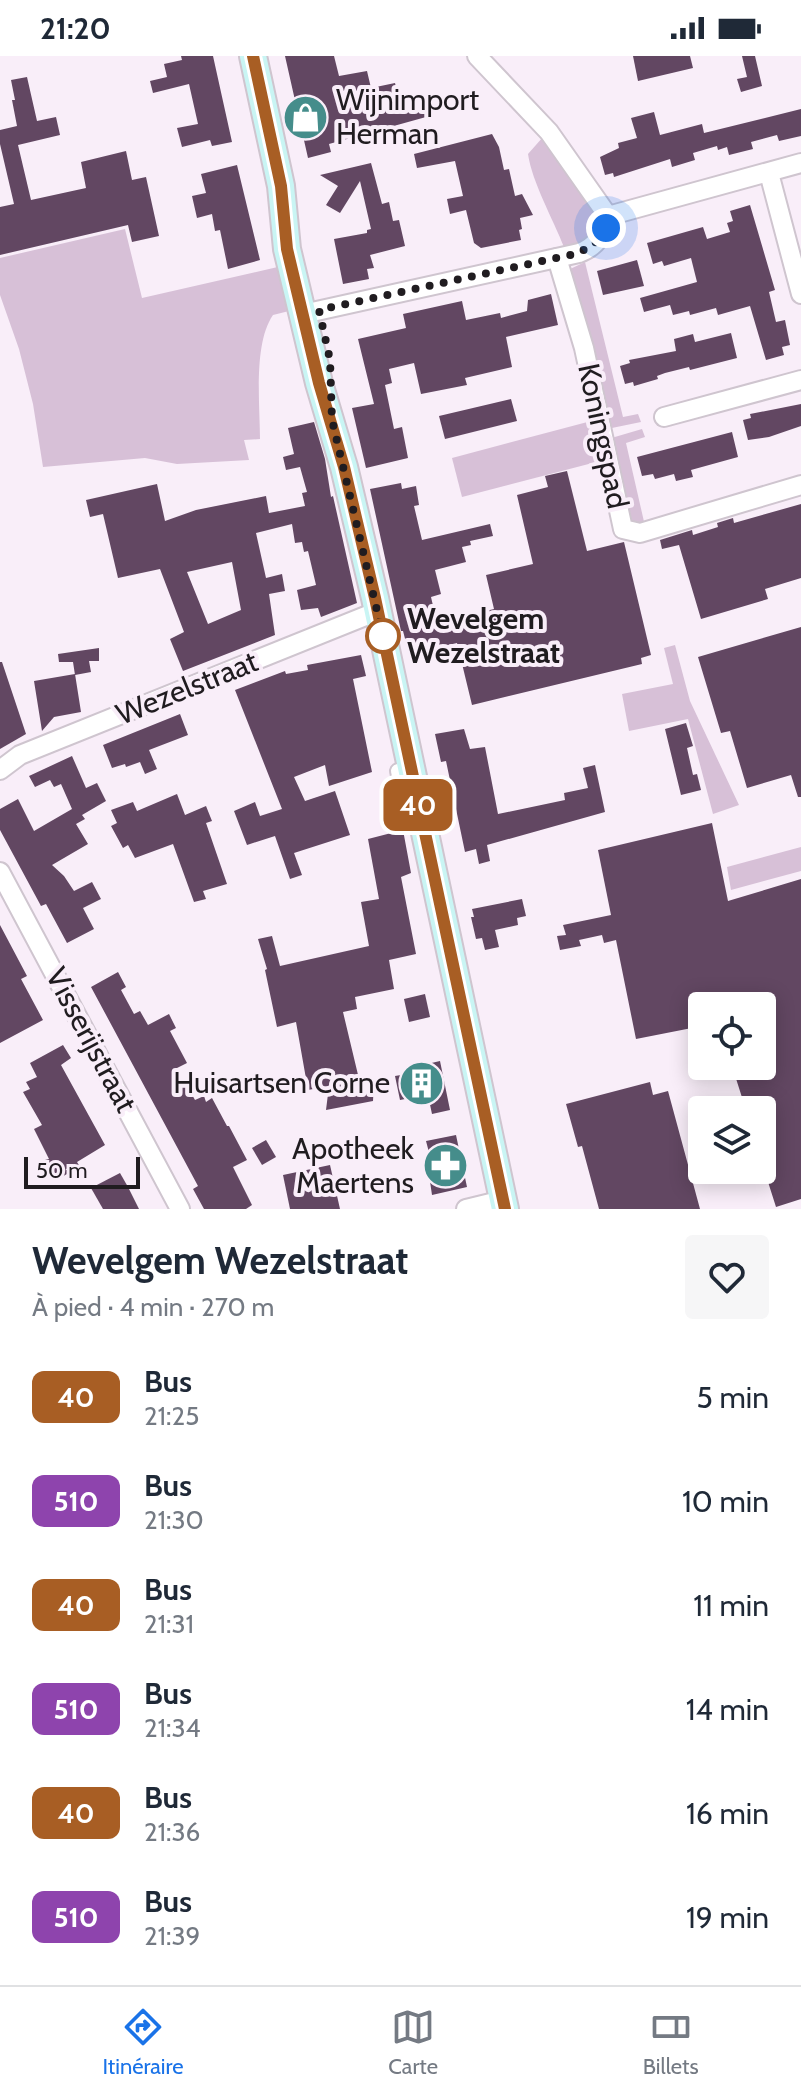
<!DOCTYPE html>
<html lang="fr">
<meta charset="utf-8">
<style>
body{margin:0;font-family:Cabin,sans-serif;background:#f6f6f7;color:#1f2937;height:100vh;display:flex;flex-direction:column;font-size:30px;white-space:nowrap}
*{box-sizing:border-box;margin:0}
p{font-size:26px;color:#747a83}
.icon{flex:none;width:44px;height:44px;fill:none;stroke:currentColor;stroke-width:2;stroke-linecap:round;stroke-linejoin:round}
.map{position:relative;height:1153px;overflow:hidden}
.sheet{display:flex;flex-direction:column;background:#fff;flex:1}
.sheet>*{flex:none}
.badge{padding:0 16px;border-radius:12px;font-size:28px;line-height:52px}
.tools{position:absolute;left:688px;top:936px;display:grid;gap:16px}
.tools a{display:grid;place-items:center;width:88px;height:88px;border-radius:8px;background:#fff;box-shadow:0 4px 20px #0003;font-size:40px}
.scale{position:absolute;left:24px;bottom:20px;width:116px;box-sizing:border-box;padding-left:8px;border:4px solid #201c20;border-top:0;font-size:22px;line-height:28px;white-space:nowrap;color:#201c20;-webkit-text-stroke:6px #f9eef9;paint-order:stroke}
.you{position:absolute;width:40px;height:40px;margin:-20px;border:6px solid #fff;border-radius:50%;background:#1a73e8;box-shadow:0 0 0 12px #1a73e833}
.map>.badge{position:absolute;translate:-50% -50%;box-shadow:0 0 0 4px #fff}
.round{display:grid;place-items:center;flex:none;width:84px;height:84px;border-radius:8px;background:#f6f6f7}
.summary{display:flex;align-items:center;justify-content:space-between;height:136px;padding:0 32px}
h1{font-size:38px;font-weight:700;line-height:60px}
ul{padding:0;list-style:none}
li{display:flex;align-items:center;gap:24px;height:104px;padding:0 32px}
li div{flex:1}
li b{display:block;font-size:30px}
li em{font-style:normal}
li .badge{min-width:88px;font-weight:700;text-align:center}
.status{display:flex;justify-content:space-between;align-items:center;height:56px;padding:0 40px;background:#fff;direction:ltr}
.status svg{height:22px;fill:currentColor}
.tab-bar{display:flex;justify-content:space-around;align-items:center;height:112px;border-top:2px solid #e0e1e3;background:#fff;font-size:22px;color:#747a83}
.tab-bar a{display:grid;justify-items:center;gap:4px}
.tab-bar .on{color:#1a73e8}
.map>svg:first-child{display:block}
</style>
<div class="status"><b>21:20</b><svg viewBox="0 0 49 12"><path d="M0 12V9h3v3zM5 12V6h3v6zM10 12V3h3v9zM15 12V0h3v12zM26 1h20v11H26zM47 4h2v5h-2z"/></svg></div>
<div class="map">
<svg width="801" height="1153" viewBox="0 0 801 1153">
<rect width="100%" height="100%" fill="#f9eef9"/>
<g fill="#d7c0d7">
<path d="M 543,81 L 601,161 L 584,186 L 564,191 C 553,163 532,126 528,98 Z"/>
<path d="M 125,173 L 142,242 L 282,210 L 293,254 L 273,259 C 253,288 260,349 260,383 L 244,384 L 249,404 L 177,408 L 145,402 L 43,411 L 33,348 L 19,293 L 0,239 L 0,202 Z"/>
<polygon points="585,206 623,361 638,358 641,366 607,373 568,214"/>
<polygon points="595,364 604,404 462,441 452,402"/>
<polygon points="642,373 645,381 626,387 645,470 630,470 608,383"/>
<polygon points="675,589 690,645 739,749 713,758 688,663 629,675 622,638 673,628 664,592"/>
<polygon points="801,791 801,815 731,834 727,811"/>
</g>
<g fill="#624762" fill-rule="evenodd">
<polygon points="181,0 213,0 232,86 212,90 210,84 182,91 177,72 198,68 189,28 153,37 150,25 167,21 164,8 182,4"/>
<polygon points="285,0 334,0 339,20 367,15 371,32 395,27 401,52 422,46 426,61 329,88 331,96 308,102"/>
<polygon points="633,0 690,0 693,12 638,25"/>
<polygon points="742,0 755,0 762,30 741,36 737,23 747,21"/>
<polygon points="27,21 37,65 56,61 60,79 18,89 31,144 86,132 81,106 126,95 132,124 146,121 159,180 132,186 128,169 0,199 0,151 14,148 0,88 0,74 17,70 12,44 15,44 11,24"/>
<polygon points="801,53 801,80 779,85 777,79 751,86 753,93 729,99 727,91 718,94 717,90 693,97 695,104 672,111 670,103 614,121 613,117 605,119 600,101 619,92 618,87 637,82 631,62 654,56 660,79 702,68 704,77"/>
<polygon points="492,78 499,91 504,114 509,113 515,140 522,138 533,159 520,162 522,173 519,174 521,184 481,192 474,187 466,154 450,158 447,143 463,140 455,105 417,112 414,98"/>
<polygon points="371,107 382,148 389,146 393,165 399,164 405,190 370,199 374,212 367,213 369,223 343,228 334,183 367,177 367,174 371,173 360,125 340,157 326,149 338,130 320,119"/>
<polygon points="237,109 260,204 228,213 220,174 215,175 212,158 197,162 192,140 206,137 201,118"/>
<polygon points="750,149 775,234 769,236 776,266 785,264 790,289 782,291 784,299 766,304 750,250 718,259 716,252 690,259 689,255 673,259 670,249 644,256 640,242 697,226 691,202 664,210 662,205 653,208 647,187 703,171 707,183 730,176 727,167 733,165 730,155"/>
<polygon points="637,204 644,230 603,239 597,215"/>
<polygon points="551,238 558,269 506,281 512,311 465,322 467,329 421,338 414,307 389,313 392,327 385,329 394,373 402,371 408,402 366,412 352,352 374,348 358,283 406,272 403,258 462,245 466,264 500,257 501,262 527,255 528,244"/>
<polygon points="731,277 737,302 690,314 689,311 665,317 657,320 658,323 634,330 633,326 625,328 620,310 630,307 629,304 676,295 674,283 693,278 695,286"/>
<polygon points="511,343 517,365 445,383 439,360"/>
<polygon points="801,348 801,370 769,381 748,384 743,364 751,362 750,358"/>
<path d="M 314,366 L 325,403 L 331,441 L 333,440 L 357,547 L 321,561 L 318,552 L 301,554 L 297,534 L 316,529 L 308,495 L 304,496 L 302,486 L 295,487 L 292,468 L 256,477 L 266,522 L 282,518 L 285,535 L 269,538 L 275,579 L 183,615 L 170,583 L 184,576 L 160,513 L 118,522 L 103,458 L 90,461 L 86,444 L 157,428 L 165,465 L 196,454 L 266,440 L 269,457 L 305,450 L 302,437 L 307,436 L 300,411 L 286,414 L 283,401 L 294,398 L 288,372 ZM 232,506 L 241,554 L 208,568 L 187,516 Z"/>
<polygon points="732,376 738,401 691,414 693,421 676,425 674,418 655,423 653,418 642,420 637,401"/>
<polygon points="567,415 587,495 624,486 651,599 641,602 642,608 472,649 457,587 409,598 403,575 401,575 370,433 401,427 402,433 416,430 419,449 414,450 422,484 490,468 493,480 470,485 471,489 462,491 466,506 435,514 441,538 431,541 437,567 494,553 486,519 533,508 517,439 548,431 545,420"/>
<polygon points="801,448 801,522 765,533 768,543 701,563 679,489 662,493 660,484 692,474 693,479 718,471 717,467 733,462 734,467"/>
<polygon points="801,571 801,741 798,741 791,719 747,732 730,675 721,677 698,601"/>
<polygon points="99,592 99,605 89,605 91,616 75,619 73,606 59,606 58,598"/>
<polygon points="361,599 366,620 353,623 372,716 329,730 325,709 294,721 305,745 335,735 350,779 294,797 302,819 290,823 275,780 247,789 234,755 255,746 260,760 282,753 235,634 285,615 286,618 308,614 307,609"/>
<polygon points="0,606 2,606 26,678 0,693"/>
<polygon points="75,618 81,656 54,661 42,675 34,625"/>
<polygon points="180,658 188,679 149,694 157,713 145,718 140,706 126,711 125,708 112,712 103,689"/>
<polygon points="686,667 693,690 687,692 693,719 697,718 701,734 681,739 665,673"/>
<polygon points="464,673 470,693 485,691 498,758 565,744 564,737 588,732 583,712 595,709 605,756 487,789 490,805 479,808 476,793 465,796 446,705 441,706 435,678"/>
<polygon points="72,700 86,732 97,727 106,745 82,759 85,763 76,768 88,788 52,809 64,820 74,835 92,826 101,843 83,852 94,873 67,887 46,848 41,850 0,774 0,753 18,743 34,775 72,753 61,728 54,731 50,724 35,731 29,720"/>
<polygon points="177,738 185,759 206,750 212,765 206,767 227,828 203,835 206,843 194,846 173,788 135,802 128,789 123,792 111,770 117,767 111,754 133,746 137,755"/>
<polygon points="712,767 728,845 801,823 801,1143 776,1151 762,1107 762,1054 746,1054 732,1010 762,1010 762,950 702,950 702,970 636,983 616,884 604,887 602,879 579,884 581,890 560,894 557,880 566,879 563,869 611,859 598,794"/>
<polygon points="403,774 411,817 401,821 416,898 389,904 394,933 355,941 357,953 343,956 359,1023 374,1025 373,1045 326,1054 329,1030 308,1034 296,966 277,971 265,914 267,913 258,883 272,880 280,910 369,890 361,846 379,843 368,783"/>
<polygon points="522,843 526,860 517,862 518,869 495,874 499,891 485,894 482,882 476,883 471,861 474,861 472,853"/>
<polygon points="0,869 27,920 21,923 43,964 0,987"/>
<polygon points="118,916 126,931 121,934 134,958 140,955 148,969 169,958 176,972 170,975 187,1007 177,1012 195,1044 204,1040 206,1046 212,1042 227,1070 229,1070 247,1104 233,1111 252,1149 246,1153 204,1153 193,1133 198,1130 91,931"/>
<polygon points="425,938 430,961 409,966 404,943"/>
<polygon points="63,989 71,1002 61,1009 105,1089 77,1106 80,1111 56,1124 45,1104 49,1103 34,1073 42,1069 23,1036 30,1033 26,1026 37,1021 30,1007"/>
<polygon points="440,1005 450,1054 432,1058 429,1044 422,1045 421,1040 400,1044 395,1020 407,1018 406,1013"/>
<polygon points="650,1026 653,1039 668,1035 700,1153 599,1153 582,1090 578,1091 566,1048"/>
<polygon points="456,1079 467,1131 432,1139 427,1105 431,1104 426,1085"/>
<polygon points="266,1084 276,1101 262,1109 252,1092"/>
<polygon points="330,1109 340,1153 290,1153 283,1119"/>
<polygon points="120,1117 128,1131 139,1153 103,1153 91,1132"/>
</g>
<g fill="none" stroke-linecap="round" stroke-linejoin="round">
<defs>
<polygon id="pedestrian" points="398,715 403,715 408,746 405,747"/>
<g id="minor">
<polyline points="769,117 801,238"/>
<polyline points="608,160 801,107"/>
<polyline points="557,202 584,292 623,473 640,477 801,429"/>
<path d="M 303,258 L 579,197 C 596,191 605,177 608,160 L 549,76 L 477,0"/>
<polyline points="664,361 801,324"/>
<polyline points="0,714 20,699 378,555"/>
<polyline points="0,816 180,1153"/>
<polyline points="466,1153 503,1144"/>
</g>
<polyline id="secondary" points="253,0 281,130 287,193 319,327 344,411 375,542 505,1153"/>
</defs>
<use href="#pedestrian" stroke="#cfc5cf" stroke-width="18"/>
<use href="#minor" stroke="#cfc5cf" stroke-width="22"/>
<use href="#secondary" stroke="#cfc5cf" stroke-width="30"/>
<use href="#pedestrian" stroke="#fff" stroke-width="14"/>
<use href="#minor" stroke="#fff" stroke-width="18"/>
<use href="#secondary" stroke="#c9f5f4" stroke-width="26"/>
</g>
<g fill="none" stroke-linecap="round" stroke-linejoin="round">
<defs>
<polyline id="line" points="253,0 281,130 287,193 319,327 344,411 375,542 505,1153"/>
</defs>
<use href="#line" stroke="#fff" stroke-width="18"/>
<use href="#line" stroke="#a85e24" stroke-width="12"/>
<polyline stroke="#201c20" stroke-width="8" stroke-dasharray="0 14.4" points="383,580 332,364 330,304 319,254 579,197 596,186 606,172"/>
</g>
<defs>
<symbol id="shop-disc" viewBox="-11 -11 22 22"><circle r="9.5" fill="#458d8b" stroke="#f9eef9"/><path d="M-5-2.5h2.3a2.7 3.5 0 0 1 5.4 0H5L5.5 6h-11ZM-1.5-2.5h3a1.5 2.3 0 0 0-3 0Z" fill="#fff"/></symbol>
<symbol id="building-disc" viewBox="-11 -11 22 22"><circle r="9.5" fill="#458d8b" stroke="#f9eef9"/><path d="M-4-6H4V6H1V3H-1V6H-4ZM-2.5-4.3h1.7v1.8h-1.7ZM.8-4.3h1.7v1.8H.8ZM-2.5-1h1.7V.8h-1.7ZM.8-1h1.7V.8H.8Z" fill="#fff"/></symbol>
<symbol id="pharmacy-disc" viewBox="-11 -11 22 22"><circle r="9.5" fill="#458d8b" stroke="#f9eef9"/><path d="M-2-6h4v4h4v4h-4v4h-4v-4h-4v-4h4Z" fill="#fff"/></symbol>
</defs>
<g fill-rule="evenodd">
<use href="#shop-disc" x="280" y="36" width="51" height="51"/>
<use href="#building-disc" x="396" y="1002" width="51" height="51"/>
<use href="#pharmacy-disc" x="420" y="1084" width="51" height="51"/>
</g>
<circle fill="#fff" stroke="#a85e24" stroke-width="4" cx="383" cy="580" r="16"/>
<g text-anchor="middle" stroke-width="8" stroke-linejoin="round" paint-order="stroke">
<g font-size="30" fill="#201c20" stroke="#f9eef9" text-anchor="end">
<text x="336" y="54" text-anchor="start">Wijnimport<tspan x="336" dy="34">Herman</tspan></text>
<text x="390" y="1037">Huisartsen Corne</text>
<text x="414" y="1103">Apotheek<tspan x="414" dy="34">Maertens</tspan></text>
</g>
<g font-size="30" fill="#201c20" stroke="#f9eef9">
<text transform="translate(603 380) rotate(78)" y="10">Koningspad</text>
<text transform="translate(187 632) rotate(-22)" y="10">Wezelstraat</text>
<text transform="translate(91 984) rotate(62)" y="10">Visserijstraat</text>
</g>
<g font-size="30" font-weight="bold" fill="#201c20" stroke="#f9eef9" text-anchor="start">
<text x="407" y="573">Wevelgem<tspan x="407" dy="34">Wezelstraat</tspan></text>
</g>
</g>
</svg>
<div class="tools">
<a><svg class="icon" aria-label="locate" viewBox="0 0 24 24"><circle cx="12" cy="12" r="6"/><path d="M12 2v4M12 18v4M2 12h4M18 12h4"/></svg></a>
<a><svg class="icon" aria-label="layers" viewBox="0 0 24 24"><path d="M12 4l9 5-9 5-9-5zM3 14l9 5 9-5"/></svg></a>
</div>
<div class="scale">50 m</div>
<div class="you" style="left:606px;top:172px"></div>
<b class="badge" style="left:418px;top:749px;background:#a85e24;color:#fff">40</b>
</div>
<section class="sheet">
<div class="summary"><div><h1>Wevelgem Wezelstraat</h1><p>À pied · 4 min · 270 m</p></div><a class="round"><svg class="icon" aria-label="heart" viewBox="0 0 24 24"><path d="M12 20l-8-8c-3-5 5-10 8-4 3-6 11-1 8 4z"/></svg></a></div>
<ul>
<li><span class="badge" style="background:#a85e24;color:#fff">40</span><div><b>Bus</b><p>21:25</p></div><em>5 min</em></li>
<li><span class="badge" style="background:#8e44ad;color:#fff">510</span><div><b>Bus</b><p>21:30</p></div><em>10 min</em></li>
<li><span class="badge" style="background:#a85e24;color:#fff">40</span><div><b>Bus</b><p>21:31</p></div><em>11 min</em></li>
<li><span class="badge" style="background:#8e44ad;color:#fff">510</span><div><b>Bus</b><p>21:34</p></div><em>14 min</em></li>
<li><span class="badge" style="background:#a85e24;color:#fff">40</span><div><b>Bus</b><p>21:36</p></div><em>16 min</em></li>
<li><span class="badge" style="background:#8e44ad;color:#fff">510</span><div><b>Bus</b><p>21:39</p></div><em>19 min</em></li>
</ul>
</section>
<nav class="tab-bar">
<a class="on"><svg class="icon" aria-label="directions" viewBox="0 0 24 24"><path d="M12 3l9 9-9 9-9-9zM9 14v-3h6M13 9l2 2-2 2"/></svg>Itinéraire</a>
<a><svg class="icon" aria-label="map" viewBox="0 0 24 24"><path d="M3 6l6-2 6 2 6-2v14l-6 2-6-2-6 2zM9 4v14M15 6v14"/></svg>Carte</a>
<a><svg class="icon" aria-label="tickets" viewBox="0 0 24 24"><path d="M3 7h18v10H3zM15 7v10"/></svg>Billets</a>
</nav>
